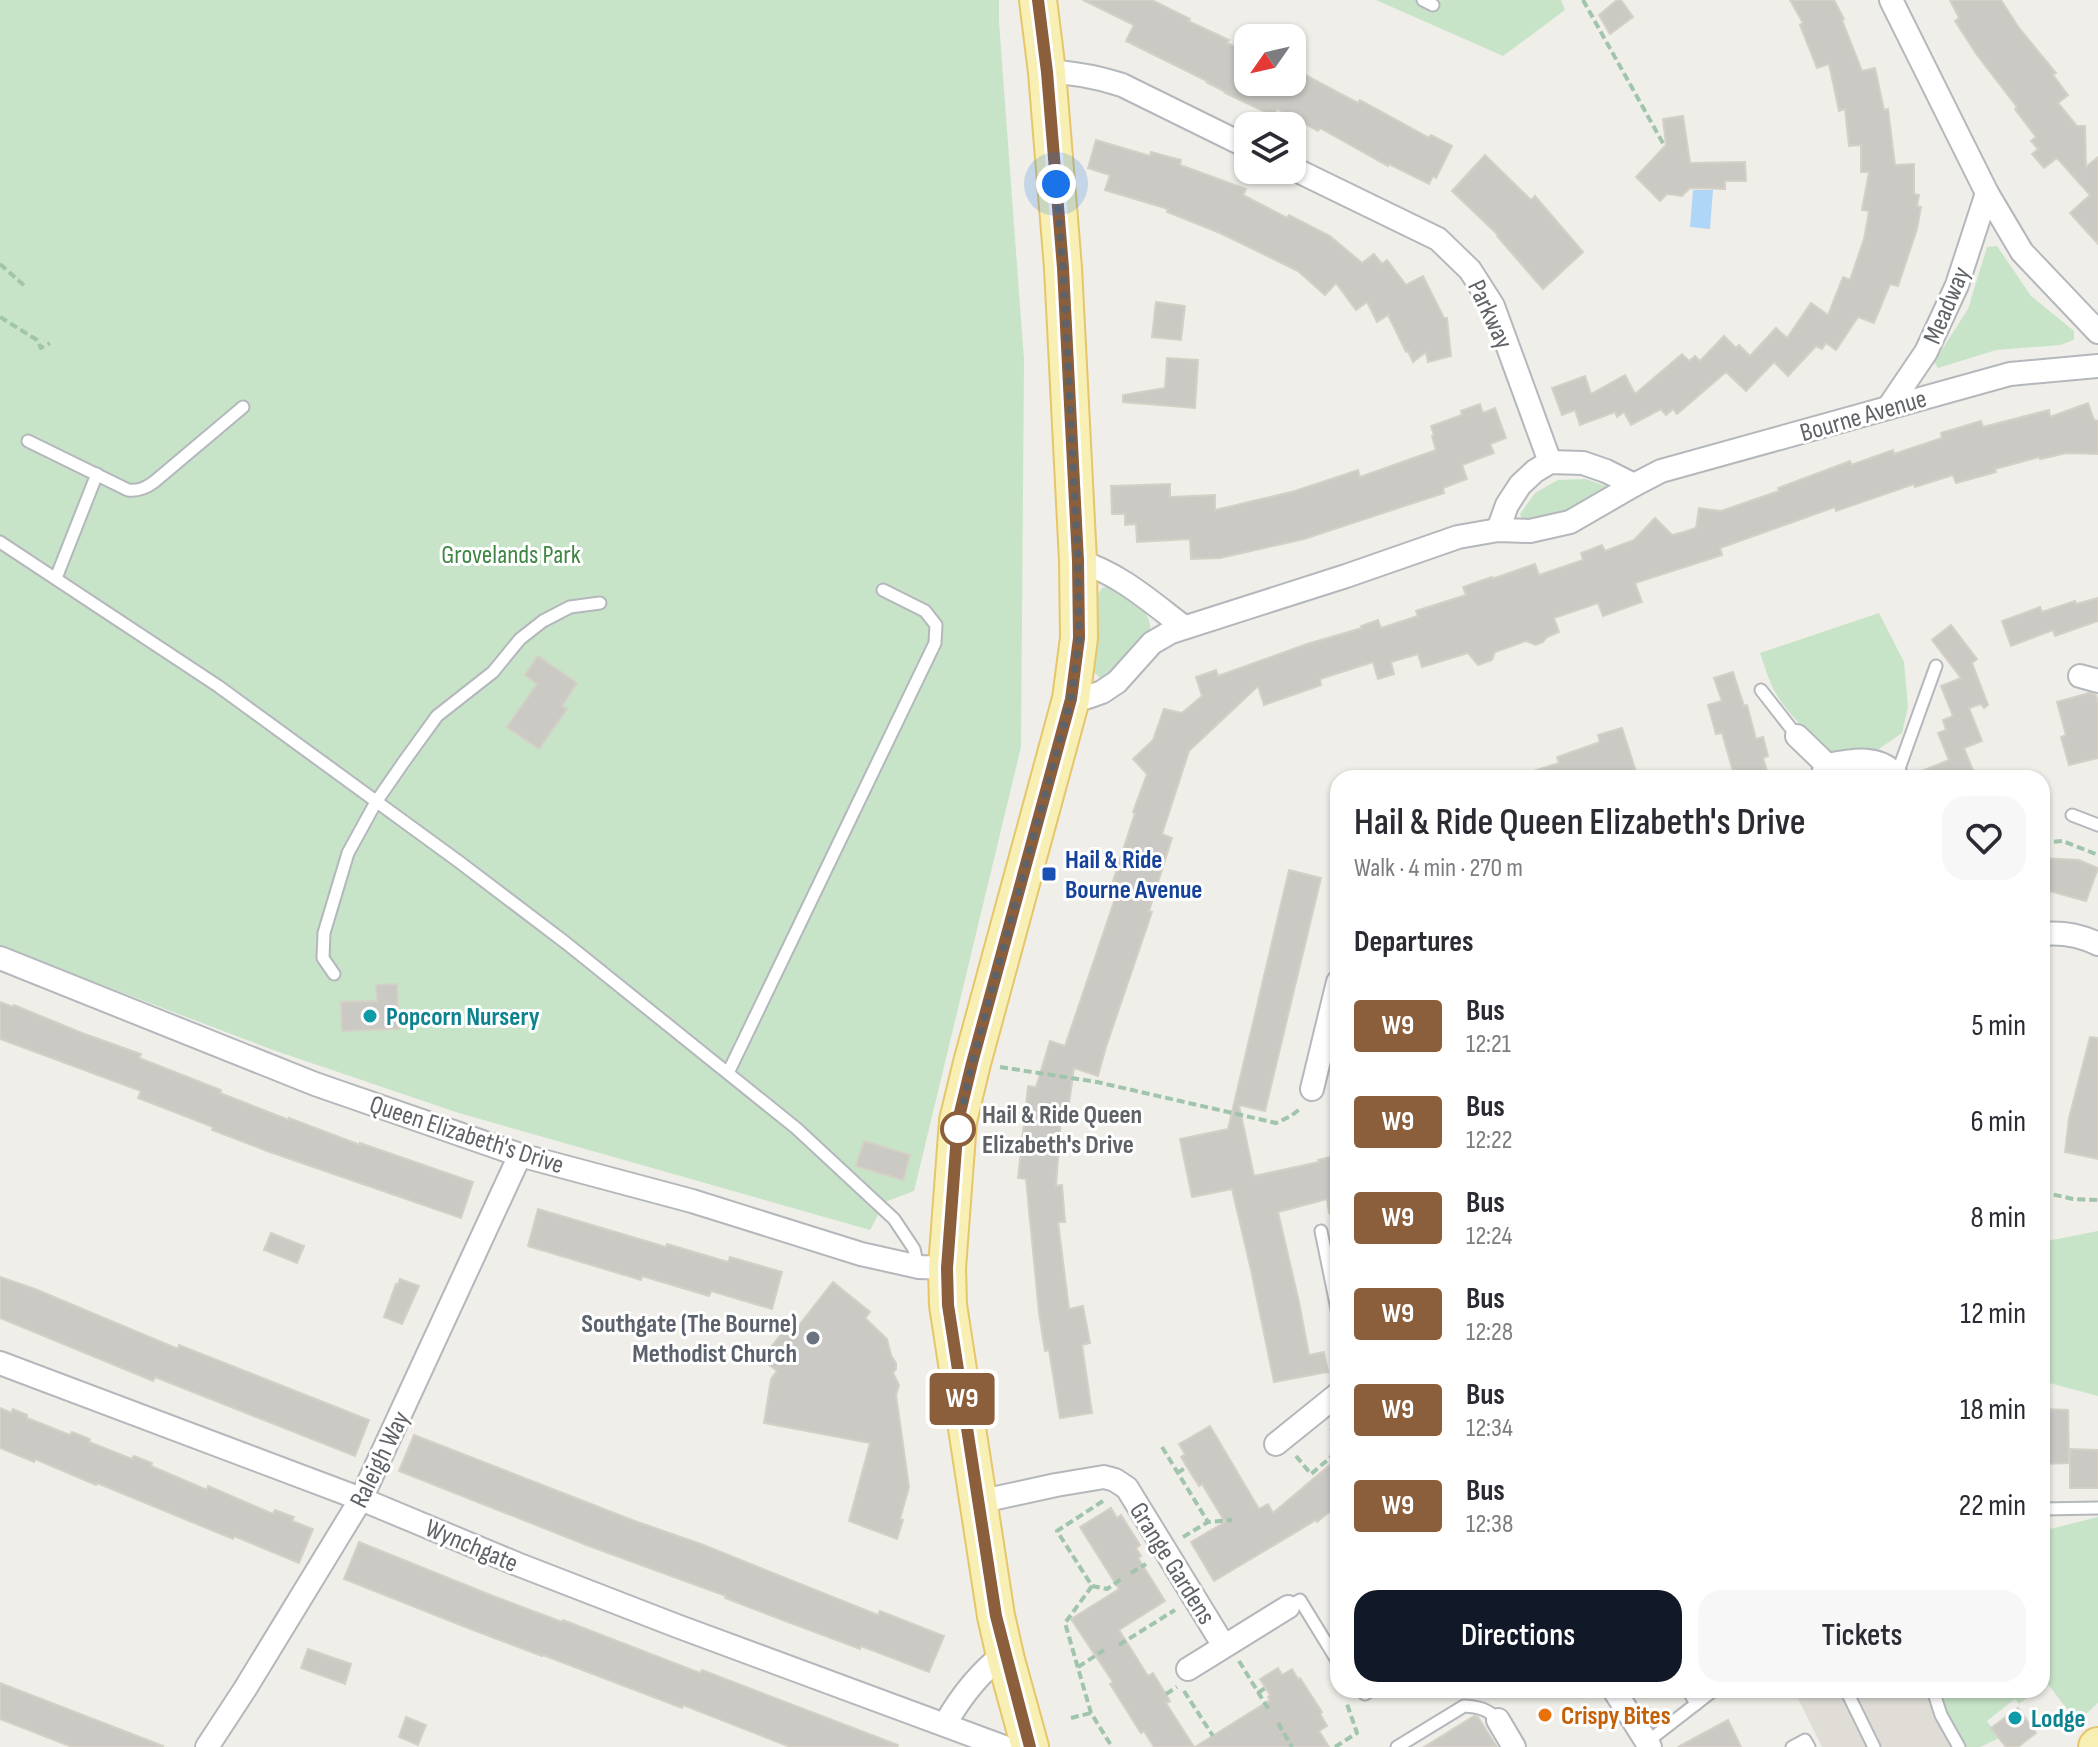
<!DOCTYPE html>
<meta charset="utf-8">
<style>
body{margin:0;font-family:"Sofia Sans Condensed",sans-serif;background:#f7f7f7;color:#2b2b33;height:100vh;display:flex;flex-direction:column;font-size:30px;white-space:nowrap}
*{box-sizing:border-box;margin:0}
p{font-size:26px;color:#7c7c81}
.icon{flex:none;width:44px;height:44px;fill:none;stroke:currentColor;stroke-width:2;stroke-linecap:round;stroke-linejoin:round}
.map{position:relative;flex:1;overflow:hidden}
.details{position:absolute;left:1330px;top:770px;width:720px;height:928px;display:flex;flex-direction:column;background:#fff;border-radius:24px;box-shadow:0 2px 6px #0004}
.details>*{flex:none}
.badge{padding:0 16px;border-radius:6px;font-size:28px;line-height:52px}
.needle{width:52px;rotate:236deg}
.fabs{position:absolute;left:1234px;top:24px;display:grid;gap:16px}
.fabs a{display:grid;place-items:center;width:72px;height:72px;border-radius:16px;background:#fff;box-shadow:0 2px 6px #0004;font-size:40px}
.you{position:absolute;width:40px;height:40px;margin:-20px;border:6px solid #fff;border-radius:50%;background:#1a73e8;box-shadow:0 0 0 12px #1a73e833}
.map>.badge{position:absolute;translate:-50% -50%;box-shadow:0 0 0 4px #fff}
h2{padding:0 24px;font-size:30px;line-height:72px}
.round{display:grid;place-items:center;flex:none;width:84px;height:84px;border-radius:24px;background:#f7f7f7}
.overview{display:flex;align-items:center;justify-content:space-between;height:136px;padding:0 24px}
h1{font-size:38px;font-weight:600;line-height:60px}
.cta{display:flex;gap:16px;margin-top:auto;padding:16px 24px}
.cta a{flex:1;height:92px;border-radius:24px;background:#111827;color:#fff;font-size:32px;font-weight:600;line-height:92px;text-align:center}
.cta a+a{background:#f7f7f7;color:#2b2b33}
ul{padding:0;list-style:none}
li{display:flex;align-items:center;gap:24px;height:96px;padding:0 24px}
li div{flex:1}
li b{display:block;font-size:30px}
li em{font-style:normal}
li .badge{min-width:88px;font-weight:700;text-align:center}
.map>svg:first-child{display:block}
</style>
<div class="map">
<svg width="2098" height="1747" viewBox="0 0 2098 1747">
<rect width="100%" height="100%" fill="#efeee8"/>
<polygon fill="#dfddd6" points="1794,1690 1930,1690 1945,1736 1959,1747 1822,1747"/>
<g fill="#c7e4c8">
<polygon points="0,0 999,0 999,22 1024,360 1021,747 914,1191 885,1202 870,1230 459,1113 273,1050 0,946"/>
<polygon points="1376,0 1561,0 1565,10 1503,56"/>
<polygon points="1997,246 2031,296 2074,331 2074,340 2060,345 1996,350 1938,368 1934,362 1968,309 1987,247"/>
<polygon points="1586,479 1605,486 1606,490 1567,510 1523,521 1520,514 1535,493 1558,480"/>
<path d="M 1109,586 C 1126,593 1161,615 1147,638 C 1139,651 1117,669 1105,680 L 1101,679 L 1092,670 L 1096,597 L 1102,588 Z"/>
<path d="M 1879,613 L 1904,662 L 1908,707 L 1902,733 L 1876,751 L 1830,751 C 1811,735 1790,717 1777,695 C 1769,682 1765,667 1760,653 Z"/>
<polygon points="2098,1231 2098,1396 2042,1381 2042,1242"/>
<polygon points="2098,1517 2098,1703 2077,1722 2047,1683 2042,1686 2042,1531"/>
<path d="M 1938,1690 L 2037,1690 L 2019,1704 L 2015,1699 L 1987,1721 L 1999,1738 L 1980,1747 L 1966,1747 C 1949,1733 1944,1710 1938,1690 Z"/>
</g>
<polygon fill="#b0d6f7" points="1693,190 1713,190 1710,229 1690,227"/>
<g fill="#cbc9c4" stroke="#d4d0c6" stroke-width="2">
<polygon points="1083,0 1152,0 1190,19 1188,21 1229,40 1227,43 1248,53 1248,82 1292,82 1292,68 1358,103 1360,100 1429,138 1431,135 1452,146 1436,178 1433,176 1429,184 1389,164 1388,166 1320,128 1318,131 1277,109 1274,116 1225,93 1226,92 1206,82 1209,82 1126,41 1134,25"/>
<polygon points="1617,0 1621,0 1633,17 1610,34 1599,15"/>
<polygon points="1790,0 1834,0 1844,19 1842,20 1862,71 1875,68 1884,110 1888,109 1895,165 1914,164 1914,194 1919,195 1917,206 1921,207 1917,229 1898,286 1890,284 1874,323 1858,317 1836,350 1826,343 1822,349 1816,346 1788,376 1774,362 1746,391 1726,372 1677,414 1673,409 1666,415 1661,409 1631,425 1624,412 1617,417 1615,412 1580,425 1575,410 1562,415 1552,388 1585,376 1591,394 1625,375 1635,394 1682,354 1689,361 1695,356 1700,361 1724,336 1736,348 1739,345 1750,356 1776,328 1787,338 1811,303 1828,315 1843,277 1850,280 1864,239 1869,211 1862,210 1869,172 1861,172 1861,145 1849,146 1845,109 1839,111 1829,64 1817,68 1800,25 1803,23"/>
<polygon points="1950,0 2001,0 2019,28 2056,73 2053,75 2068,95 2058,103 2077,126 2085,126 2086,167 2098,157 2098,244 2070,213 2090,195 2057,158 2044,168 2032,154 2038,149 2031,141 2036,137 2015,109 2017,107 1977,55 1955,21 1959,18"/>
<polygon points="1683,116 1690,163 1745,162 1746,181 1725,181 1725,189 1690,188 1682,196 1667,194 1660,201 1636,177 1666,145 1663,119"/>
<polygon points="1096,140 1150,156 1151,152 1181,160 1180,165 1246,189 1243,195 1287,218 1289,215 1330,236 1362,263 1374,254 1382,264 1387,260 1406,285 1423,276 1444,318 1447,318 1451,356 1428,362 1426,352 1413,362 1408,351 1406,352 1388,315 1377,322 1367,302 1356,310 1336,283 1325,295 1298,271 1220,233 1167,212 1168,209 1105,190 1110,175 1088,168"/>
<polygon points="1485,155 1531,200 1535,196 1583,252 1543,289 1497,236 1498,235 1452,191"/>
<polygon points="1156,302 1185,306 1181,340 1152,337"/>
<polygon points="1167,358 1198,360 1195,408 1123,402 1123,395 1165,388"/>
<polygon points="2088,403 2094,420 2098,421 2098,454 2067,453 2040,459 2039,457 1995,469 1996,472 1956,483 1953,475 1915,487 1914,484 1836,511 1835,507 1720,548 1722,555 1635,583 1642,602 1603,616 1598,603 1554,618 1559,632 1547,637 1543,642 1536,645 1526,641 1495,652 1492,660 1478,665 1468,653 1422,667 1418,654 1391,662 1394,674 1378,679 1373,662 1320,679 1321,685 1264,705 1258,686 1189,751 1162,834 1172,838 1149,911 1152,912 1106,1047 1098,1076 1074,1068 1067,1118 1061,1117 1056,1186 1062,1185 1065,1222 1058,1222 1069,1309 1083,1306 1090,1343 1082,1345 1092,1413 1060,1418 1049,1350 1045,1351 1039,1313 1026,1179 1018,1178 1028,1086 1036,1087 1050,1041 1065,1046 1120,884 1113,881 1135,813 1133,812 1147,774 1133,759 1153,740 1164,709 1182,713 1202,696 1196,677 1216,670 1218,676 1307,644 1362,628 1361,626 1378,620 1381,628 1418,616 1416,611 1466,595 1463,587 1492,577 1492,579 1535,564 1539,575 1583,560 1581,553 1602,545 1605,551 1634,540 1655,518 1672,535 1684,532 1696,528 1699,508 1721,511 1779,491 1778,488 1850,461 1851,465 1893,450 1894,454 1942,438 1941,433 1981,421 1983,427 2049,410 2050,417"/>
<polygon points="1480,404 1483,413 1495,408 1506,438 1490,444 1494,453 1462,465 1467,479 1443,488 1444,493 1304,539 1220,558 1191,559 1190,539 1137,542 1136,524 1125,525 1125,514 1112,514 1111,486 1170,484 1170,497 1215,495 1215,510 1295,491 1358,470 1360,477 1436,450 1432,436 1434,435 1431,426 1462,415 1461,411"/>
<polygon points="2098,598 2098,621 2055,636 2053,630 2011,646 2002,621 2040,607 2042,612 2075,601 2076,604"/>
<polygon points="1951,625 1977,659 1972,663 1988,705 1984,708 1981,704 1969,708 1982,741 1964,748 1976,778 1912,778 1912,775 1949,760 1938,733 1946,730 1943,720 1953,716 1941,686 1961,678 1932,640"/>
<polygon points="538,656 577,683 562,706 567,709 539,749 507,727 537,684 525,675"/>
<polygon points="1733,672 1744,706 1747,705 1756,739 1763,737 1768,756 1763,758 1769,778 1735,778 1722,733 1716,734 1708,705 1722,701 1714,678"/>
<polygon points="2089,693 2096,695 2098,703 2098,758 2069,765 2061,737 2066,735 2057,702"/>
<polygon points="1622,728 1638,778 1525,778 1524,774 1559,763 1557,757 1600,742 1598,735"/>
<polygon points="2042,858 2079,860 2098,868 2086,901 2042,889"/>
<polygon points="1289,870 1321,878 1265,1111 1239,1105 1254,1176 1319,1162 1318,1160 1338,1155 1338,1212 1329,1213 1327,1199 1278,1212 1299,1302 1309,1355 1324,1352 1328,1372 1274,1382 1251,1270 1232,1189 1192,1197 1180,1139 1228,1129"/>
<polygon points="397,984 399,1029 342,1031 341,1002 377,1001 376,985"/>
<polygon points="0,1002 13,1007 14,1005 82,1033 141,1054 139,1058 221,1090 220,1093 289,1120 289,1118 360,1145 360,1143 473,1182 461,1218 267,1151 212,1130 213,1127 138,1098 141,1091 0,1039"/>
<polygon points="2090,1037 2098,1038 2098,1159 2065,1152 2069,1118"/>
<polygon points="864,1141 910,1155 903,1180 856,1166"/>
<polygon points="538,1209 666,1247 667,1244 728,1262 730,1257 782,1272 772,1309 711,1291 709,1296 642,1276 641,1280 528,1246"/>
<polygon points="271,1233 304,1246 297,1263 264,1250"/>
<polygon points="0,1277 35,1289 178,1349 179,1345 369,1420 355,1456 155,1377 153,1381 0,1318"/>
<polygon points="400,1279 419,1286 402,1324 384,1317 396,1284 398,1285"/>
<polygon points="833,1282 870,1312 865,1318 887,1339 891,1355 896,1363 896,1369 893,1373 899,1385 896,1395 909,1487 900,1519 903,1520 897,1539 849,1521 870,1443 764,1423 771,1379 777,1371 768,1364 777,1352 771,1347 789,1324 796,1329"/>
<polygon points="0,1408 11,1413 13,1409 27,1415 27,1418 70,1435 72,1432 90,1439 89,1442 132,1459 134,1456 152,1463 151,1466 207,1490 208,1486 273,1514 275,1510 294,1517 292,1521 313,1529 299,1563 234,1536 233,1539 97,1483 96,1485 35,1459 34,1462 0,1448"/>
<polygon points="2042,1409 2068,1410 2069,1463 2042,1464"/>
<polygon points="1210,1426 1259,1509 1268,1504 1273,1513 1338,1458 1338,1505 1317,1522 1316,1520 1214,1581 1191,1542 1225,1522 1202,1484 1199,1486 1187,1467 1181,1457 1185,1454 1179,1444"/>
<polygon points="414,1435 632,1520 701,1544 878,1615 880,1611 944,1636 929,1672 861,1646 860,1649 788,1622 725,1598 726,1596 589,1546 399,1471"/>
<polygon points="2070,1449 2098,1450 2098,1488 2070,1488"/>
<polygon points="1111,1508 1117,1518 1121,1515 1140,1545 1136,1548 1141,1556 1138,1558 1165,1601 1119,1630 1148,1676 1153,1673 1170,1701 1166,1703 1194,1747 1154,1747 1144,1731 1141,1733 1110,1684 1113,1682 1071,1619 1119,1589 1080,1527"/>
<polygon points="359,1542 493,1596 562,1622 563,1620 700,1673 702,1670 898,1745 897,1747 790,1747 683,1705 682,1708 543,1655 542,1656 473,1630 344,1579"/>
<polygon points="308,1649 351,1664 345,1684 301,1668"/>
<polygon points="1278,1668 1282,1675 1292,1669 1298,1679 1300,1678 1322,1712 1320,1714 1327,1726 1319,1731 1329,1747 1195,1747 1270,1700 1268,1697 1270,1695 1260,1679"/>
<polygon points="0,1683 163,1746 162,1747 72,1747 0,1719"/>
<polygon points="2018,1708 2036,1733 2018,1747 2006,1747 1991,1728"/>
<polygon points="1474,1716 1478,1717 1497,1747 1424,1747"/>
<polygon points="406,1717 426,1725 418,1745 399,1737"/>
<polygon points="1728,1720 1741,1747 1678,1747"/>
</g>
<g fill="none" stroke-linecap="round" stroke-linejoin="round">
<defs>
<g id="lane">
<polyline points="1423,0 1433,5"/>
<path d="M 28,441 L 128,490 C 139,491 146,488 154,482 L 243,407"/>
<polyline points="0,542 218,686 458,861 566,943 796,1128 894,1219 914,1249 918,1267"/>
<polyline points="56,578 97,474"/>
<polyline points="1761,690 1797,736"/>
<polyline points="1897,774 1936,666"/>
<polyline points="2072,815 2098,825"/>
<polyline points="334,974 323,958 324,933 348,853 376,802 403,763 437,716 493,672 520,639 543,621 570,607 600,603"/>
<polyline points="728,1073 935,643 936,625 925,611 883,590"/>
<polyline points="1321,1231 1338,1314"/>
<polyline points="2042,1509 2098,1508"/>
<polyline points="1288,1607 1300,1600 1338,1662"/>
<polyline points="1359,1690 1365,1694 1372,1690"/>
<polyline points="1688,1690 1696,1704"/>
<polyline points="1846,1690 1874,1747"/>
<polyline points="1933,1690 1941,1715 1959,1747"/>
<polyline points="1647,1742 1714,1690"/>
<path d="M 1397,1747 L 1464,1706 C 1479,1707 1488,1709 1498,1720"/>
<polyline points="1792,1747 1805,1740 1809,1747"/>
</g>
<g id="street">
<polyline points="1891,0 1987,193 2022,252 2098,332"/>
<path d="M 1047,72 C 1073,72 1097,77 1122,85 L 1248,147"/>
<polyline points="1292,168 1438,239 1470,270 1493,306 1550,462"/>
<polyline points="1888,408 1926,352 1957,285 1987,193"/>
<polyline points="1498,530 1507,505 1520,485 1535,471 1550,462 1583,463 1606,471 1634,485"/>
<path d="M 1078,561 C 1119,573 1151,602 1184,627"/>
<polyline points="2080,676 2098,681"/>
<polyline points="1071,699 1088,697 1102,692 1117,682 1152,643 1171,632 1346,576 1458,537 1498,530 1530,531 1570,522 1634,485 1661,471 2010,374 2098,366"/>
<polyline points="1797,736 1827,765"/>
<path d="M 1821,778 L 1827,765 C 1852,760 1882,754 1898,778"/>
<path d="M 2042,934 C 2063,932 2080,935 2098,944"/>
<polyline points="0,958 315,1084 520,1155 692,1201 861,1254 919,1267 947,1268"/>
<polyline points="1312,1089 1338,982"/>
<polyline points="0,1363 361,1499 517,1564 677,1626 1004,1747"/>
<polyline points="1276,1444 1338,1394"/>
<polyline points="978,1502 1056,1485 1104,1477 1115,1480 1127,1488 1224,1646"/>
<polyline points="1188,1669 1288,1607"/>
<polyline points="1614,1690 1650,1747"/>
<polyline points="1498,1720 1514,1747"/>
<path d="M 945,1724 C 960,1698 980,1672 1004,1654"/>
<polyline points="207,1747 245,1689 361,1499 520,1155"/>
</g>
<g id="primary">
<polyline points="1030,1747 1006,1660 996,1616 948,1305 947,1268 958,1121 972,1063 1071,699 1079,638 1078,561 1063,268 1047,72 1038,0"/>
<polyline points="2097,1747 2098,1746"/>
</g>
</defs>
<use href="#lane" stroke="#b4b7bb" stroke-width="15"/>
<use href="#street" stroke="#b4b7bb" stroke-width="26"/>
<use href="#primary" stroke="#e5c66b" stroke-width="40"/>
<g stroke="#a0c5ac" stroke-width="4" stroke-dasharray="8 4" stroke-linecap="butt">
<polyline points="1583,0 1664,145"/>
<polyline points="0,264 27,288"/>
<polyline points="0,317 37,340 41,348 50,343"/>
<polyline points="2042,843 2063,841 2098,855"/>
<polyline points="1000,1067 1097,1082 1276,1123 1291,1116 1301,1108"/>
<polyline points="2042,1192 2073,1199 2098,1200"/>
<polyline points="1331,1428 1338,1440"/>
<polyline points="1162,1447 1208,1522"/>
<polyline points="1296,1456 1311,1474 1338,1451"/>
<polyline points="1177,1473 1187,1467"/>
<polyline points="1103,1501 1057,1531 1092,1586 1107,1589 1121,1579"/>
<polyline points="1183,1537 1208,1522 1232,1520"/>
<polyline points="1131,1573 1146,1564"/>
<polyline points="1092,1586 1065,1623 1091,1713 1112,1747"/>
<polyline points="1119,1645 1175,1610"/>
<polyline points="1239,1661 1269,1710"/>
<polyline points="1078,1667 1104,1650"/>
<polyline points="1184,1691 1213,1736"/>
<polyline points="1258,1693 1265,1688"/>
<polyline points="1166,1694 1177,1687"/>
<polyline points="1071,1718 1091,1713"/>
<polyline points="1278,1723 1292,1747"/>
<polyline points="1335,1747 1357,1733 1347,1704"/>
</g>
<use href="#lane" stroke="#fff" stroke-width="11"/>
<use href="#street" stroke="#fff" stroke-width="22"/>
<use href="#primary" stroke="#f8efb4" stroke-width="36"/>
</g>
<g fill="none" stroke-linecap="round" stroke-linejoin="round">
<defs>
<polyline id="line" points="1030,1747 996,1616 948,1305 947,1268 958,1121 972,1063 1071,699 1079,638 1078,561 1063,268 1047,72 1038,0"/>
</defs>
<use href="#line" stroke="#fff" stroke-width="18"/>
<use href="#line" stroke="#8b5e3c" stroke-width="12"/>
<polyline stroke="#5f6266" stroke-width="8" stroke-dasharray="0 14.4" points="958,1129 972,1063 1071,699 1079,638 1078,561 1063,268 1056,184"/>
</g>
<rect fill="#1a4fb4" stroke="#fff" stroke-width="3" x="1041" y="866" width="16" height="16" rx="4"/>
<g fill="#0f9aa8" stroke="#fff" stroke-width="3">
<circle cx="370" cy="1016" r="8"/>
<circle cx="2015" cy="1718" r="8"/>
</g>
<circle fill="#fff" stroke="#8b5e3c" stroke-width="4" cx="958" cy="1129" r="16"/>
<circle fill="#6b7280" stroke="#fff" stroke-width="3" cx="813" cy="1338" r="8"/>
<circle fill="#e8710a" stroke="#fff" stroke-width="3" cx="1545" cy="1715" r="8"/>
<g text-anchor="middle" stroke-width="6" stroke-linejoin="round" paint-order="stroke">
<g font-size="26" fill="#5f6266" stroke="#fff">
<text transform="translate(1946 305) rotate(-67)" y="9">Meadway</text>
<text transform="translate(1491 314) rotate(65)" y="9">Parkway</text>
<text transform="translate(1863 415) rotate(-16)" y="9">Bourne Avenue</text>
<text transform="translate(467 1134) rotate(18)" y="9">Queen Elizabeth's Drive</text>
<text transform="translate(379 1459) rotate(-64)" y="9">Raleigh Way</text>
<text transform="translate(472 1545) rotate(23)" y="9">Wynchgate</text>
<text transform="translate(1173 1563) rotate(58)" y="9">Grange Gardens</text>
</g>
<g font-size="26" fill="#3f8544" stroke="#fff">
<text x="511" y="563">Grovelands Park</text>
</g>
<g font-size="26" font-weight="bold" fill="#164399" stroke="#fff" text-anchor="start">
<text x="1065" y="868">Hail &amp; Ride<tspan x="1065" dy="30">Bourne Avenue</tspan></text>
</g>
<g font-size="26" font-weight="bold" fill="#0d838f" stroke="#fff" text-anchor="start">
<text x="386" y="1025">Popcorn Nursery</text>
<text x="2031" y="1727">Lodge</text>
</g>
<g font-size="26" font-weight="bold" fill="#5f6266" stroke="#fff" text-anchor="start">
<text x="982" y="1123">Hail &amp; Ride Queen<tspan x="982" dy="30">Elizabeth's Drive</tspan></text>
</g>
<g font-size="26" font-weight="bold" fill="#5b616d" stroke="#fff" text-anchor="end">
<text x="797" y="1332">Southgate (The Bourne)<tspan x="797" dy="30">Methodist Church</tspan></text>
</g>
<g font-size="26" font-weight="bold" fill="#c56008" stroke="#fff" text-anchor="start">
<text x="1561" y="1724">Crispy Bites</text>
</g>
</g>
</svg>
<div class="fabs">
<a><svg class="needle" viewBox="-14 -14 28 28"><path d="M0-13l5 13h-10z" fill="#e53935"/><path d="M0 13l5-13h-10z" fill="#7c7c81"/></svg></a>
<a><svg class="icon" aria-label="layers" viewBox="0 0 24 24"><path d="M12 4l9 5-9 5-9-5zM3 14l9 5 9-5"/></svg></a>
</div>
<div class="you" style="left:1056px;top:184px"></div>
<b class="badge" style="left:962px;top:1399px;background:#8b5e3c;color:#fff">W9</b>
<section class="details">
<div class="overview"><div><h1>Hail &amp; Ride Queen Elizabeth's Drive</h1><p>Walk · 4 min · 270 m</p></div><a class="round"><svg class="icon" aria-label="heart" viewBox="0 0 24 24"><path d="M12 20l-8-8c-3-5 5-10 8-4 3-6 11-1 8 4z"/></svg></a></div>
<h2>Departures</h2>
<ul>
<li><span class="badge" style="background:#8b5e3c;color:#fff">W9</span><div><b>Bus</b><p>12:21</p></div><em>5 min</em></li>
<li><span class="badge" style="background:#8b5e3c;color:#fff">W9</span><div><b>Bus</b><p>12:22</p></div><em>6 min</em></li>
<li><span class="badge" style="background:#8b5e3c;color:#fff">W9</span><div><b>Bus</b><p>12:24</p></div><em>8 min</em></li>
<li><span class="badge" style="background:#8b5e3c;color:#fff">W9</span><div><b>Bus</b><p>12:28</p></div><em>12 min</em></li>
<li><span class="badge" style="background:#8b5e3c;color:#fff">W9</span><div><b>Bus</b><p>12:34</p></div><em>18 min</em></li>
<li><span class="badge" style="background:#8b5e3c;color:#fff">W9</span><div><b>Bus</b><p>12:38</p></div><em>22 min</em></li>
</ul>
<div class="cta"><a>Directions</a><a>Tickets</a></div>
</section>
</div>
